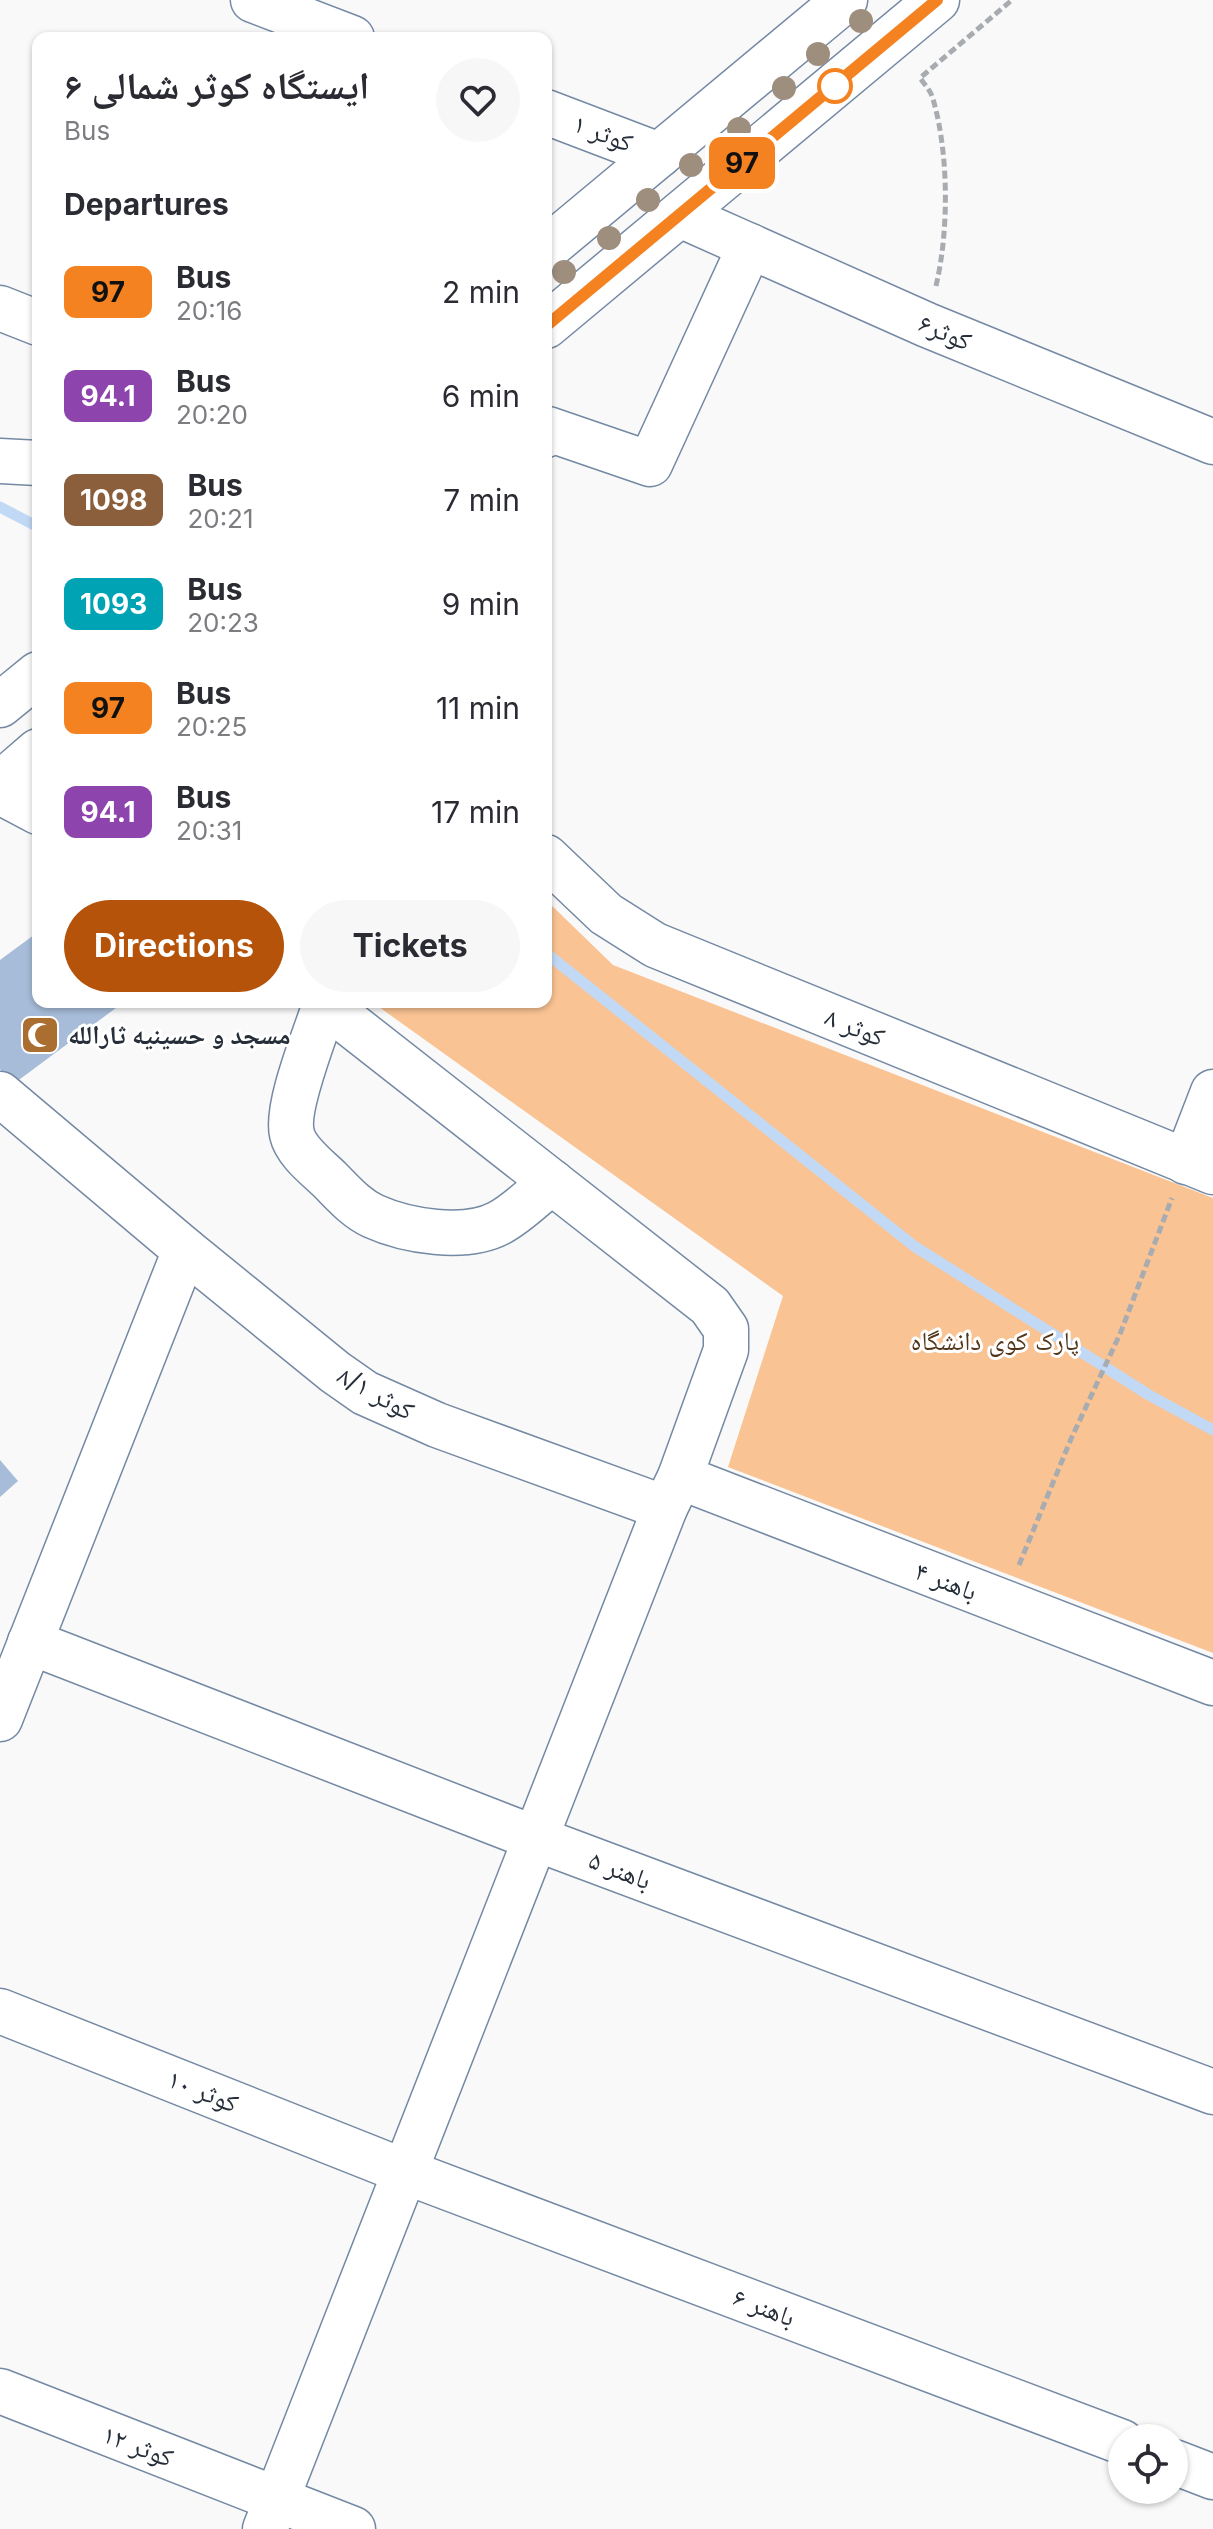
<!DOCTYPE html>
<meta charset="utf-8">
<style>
body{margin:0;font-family:Inter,"Noto Naskh Arabic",sans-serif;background:#f7f7f7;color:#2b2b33;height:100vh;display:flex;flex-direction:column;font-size:30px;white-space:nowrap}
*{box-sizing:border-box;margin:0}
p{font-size:26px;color:#7c7c81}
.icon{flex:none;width:44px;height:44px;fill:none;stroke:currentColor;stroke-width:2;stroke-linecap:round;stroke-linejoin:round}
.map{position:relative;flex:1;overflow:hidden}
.panel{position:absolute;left:32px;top:32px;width:520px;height:976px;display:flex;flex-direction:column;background:#fff;border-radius:16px;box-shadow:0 2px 6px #0004}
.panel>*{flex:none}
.badge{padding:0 16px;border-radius:12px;font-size:28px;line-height:52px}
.buttons{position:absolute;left:1108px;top:2424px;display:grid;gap:16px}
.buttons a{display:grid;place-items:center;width:80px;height:80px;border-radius:50%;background:#fff;box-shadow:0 2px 6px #0004;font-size:40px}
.map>.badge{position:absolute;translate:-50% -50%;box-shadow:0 0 0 4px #fff}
h2{padding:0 32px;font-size:30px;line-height:72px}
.round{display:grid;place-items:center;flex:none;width:84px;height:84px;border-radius:42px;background:#f7f7f7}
.summary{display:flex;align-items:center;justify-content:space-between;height:136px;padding:0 32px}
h1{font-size:38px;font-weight:700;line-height:60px}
.button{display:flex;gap:16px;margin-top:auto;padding:16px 32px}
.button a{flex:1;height:92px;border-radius:48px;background:#b45309;color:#fff;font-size:32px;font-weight:700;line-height:92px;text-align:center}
.button a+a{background:#f7f7f7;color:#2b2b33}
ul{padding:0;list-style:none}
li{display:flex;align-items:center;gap:24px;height:104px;padding:0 32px}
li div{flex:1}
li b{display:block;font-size:30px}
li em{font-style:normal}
li .badge{min-width:88px;font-weight:700;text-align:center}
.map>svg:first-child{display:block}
</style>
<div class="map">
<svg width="1213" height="2529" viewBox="0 0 1213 2529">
<rect width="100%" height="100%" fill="#f9f9f9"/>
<polygon fill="#fac393" points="546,900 613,965 1213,1198 1213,1653 728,1467 783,1296 372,1002 546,1002"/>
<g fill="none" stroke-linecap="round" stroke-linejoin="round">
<g stroke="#c2d9f6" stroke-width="11">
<polyline points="0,507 38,527"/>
<polyline points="546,953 914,1246 1149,1395 1213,1430"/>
</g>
</g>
<g fill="#a6bcd8">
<polygon points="38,932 38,1002 124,1002 12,1085 0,1069 0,960"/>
<polygon points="0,1460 18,1481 0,1497"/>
</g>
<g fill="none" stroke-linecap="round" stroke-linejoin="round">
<defs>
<g id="minor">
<polyline points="253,0 352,38"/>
<polyline points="546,112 659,155"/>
<polyline points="680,215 927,325 1213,442"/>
<polyline points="546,249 845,0"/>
<polyline points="0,308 38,323"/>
<polyline points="546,326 937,0"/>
<polyline points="546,435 548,429 650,464 750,246"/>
<polyline points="0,461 38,463"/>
<polyline points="0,705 38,674"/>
<polyline points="0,784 38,751"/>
<polyline points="0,792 38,812"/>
<polyline points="546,857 606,914 655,945 1213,1172"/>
<path d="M 325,1004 C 316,1033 285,1107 292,1134 C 296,1152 318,1168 331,1181 C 344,1194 356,1208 373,1216 C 406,1231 465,1241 499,1223 C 518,1213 535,1195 552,1182"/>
<polyline points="0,1094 185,1250 335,1372 365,1393 437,1425 665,1508"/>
<polyline points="1186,1162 1213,1092"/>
<polyline points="680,1477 1213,1683"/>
<polyline points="30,1642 537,1839 1213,2092"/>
<polyline points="0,1719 185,1250"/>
<polyline points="0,2011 406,2172 1122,2442"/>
<polyline points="0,2391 353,2529"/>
<polyline points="1174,2462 1213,2477"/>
<polyline points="265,2529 665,1508 680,1477 726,1350 726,1329 710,1306 322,1002"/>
</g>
</defs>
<use href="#minor" stroke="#7489a3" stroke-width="47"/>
<g stroke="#a8acb0" stroke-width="5" stroke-dasharray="8 4" stroke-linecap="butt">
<path d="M 936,286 C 949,231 949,154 933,99 C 931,91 925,85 920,78 L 1012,0"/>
<polyline points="1019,1565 1071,1439 1120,1334 1172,1198"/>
</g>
<use href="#minor" stroke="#fff" stroke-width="44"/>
</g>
<g fill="#9e8e7e">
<circle cx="861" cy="21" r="12"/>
<circle cx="818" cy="54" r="12"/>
<circle cx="784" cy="88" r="12"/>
<circle cx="739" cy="129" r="12"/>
<circle cx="691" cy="165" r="12"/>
<circle cx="648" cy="200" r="12"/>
<circle cx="609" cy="238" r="12"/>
<circle cx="564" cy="272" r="12"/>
</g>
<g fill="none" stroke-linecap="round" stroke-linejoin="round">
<defs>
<polyline id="line" points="546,326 937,0"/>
</defs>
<use href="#line" stroke="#fff" stroke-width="18"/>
<use href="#line" stroke="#f58220" stroke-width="12"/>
</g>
<defs>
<symbol id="mosque-square" viewBox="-11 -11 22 22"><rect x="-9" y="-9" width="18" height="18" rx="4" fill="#aa6e31" stroke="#fff"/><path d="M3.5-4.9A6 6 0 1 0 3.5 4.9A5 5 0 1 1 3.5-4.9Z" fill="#fff"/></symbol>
</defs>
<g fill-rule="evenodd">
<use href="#mosque-square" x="18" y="1013" width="44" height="44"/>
</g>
<circle fill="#fff" stroke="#f58220" stroke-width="4" cx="835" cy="86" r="16"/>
<g text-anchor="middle" stroke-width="6" stroke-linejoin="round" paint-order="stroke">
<g font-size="26" fill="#252e39" stroke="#fff">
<text transform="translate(603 133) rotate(21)" y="9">کوثر ۱</text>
<text transform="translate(945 332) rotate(23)" y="9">کوثر۶</text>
<text transform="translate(855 1027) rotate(22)" y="9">کوثر ۸</text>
<text transform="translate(376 1393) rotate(29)" y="9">کوثر ۸/۱</text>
<text transform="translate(946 1581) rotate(21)" y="9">باهنر ۴</text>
<text transform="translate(620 1870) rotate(21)" y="9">باهنر ۵</text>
<text transform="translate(203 2091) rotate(22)" y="9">کوثر ۱۰</text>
<text transform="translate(764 2307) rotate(21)" y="9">باهنر ۶</text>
<text transform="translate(138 2446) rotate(21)" y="9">کوثر ۱۲</text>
</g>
<g font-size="26" font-weight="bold" fill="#252e39" stroke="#fff" text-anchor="start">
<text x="68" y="1044">مسجد و حسینیه ثارالله</text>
</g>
<g font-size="26" fill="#53361a" stroke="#fff">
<text x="995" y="1350">پارک کوی دانشگاه</text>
</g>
</g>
</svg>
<div class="buttons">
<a><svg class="icon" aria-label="locate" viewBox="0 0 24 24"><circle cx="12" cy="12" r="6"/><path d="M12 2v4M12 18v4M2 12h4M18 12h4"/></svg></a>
</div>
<b class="badge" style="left:742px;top:163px;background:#f58220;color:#111">97</b>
<section class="panel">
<div class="summary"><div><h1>ایستگاه کوثر شمالی ۶</h1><p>Bus</p></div><a class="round"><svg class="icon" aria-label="heart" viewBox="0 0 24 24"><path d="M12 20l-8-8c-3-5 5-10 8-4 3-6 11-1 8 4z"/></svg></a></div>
<h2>Departures</h2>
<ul>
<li><span class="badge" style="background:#f58220;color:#111">97</span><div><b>Bus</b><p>20:16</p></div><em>2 min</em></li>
<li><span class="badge" style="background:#8e44ad;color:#fff">94.1</span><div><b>Bus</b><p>20:20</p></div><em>6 min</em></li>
<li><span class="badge" style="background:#8b5e3c;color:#fff">1098</span><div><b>Bus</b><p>20:21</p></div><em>7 min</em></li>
<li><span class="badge" style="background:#00a3b4;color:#fff">1093</span><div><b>Bus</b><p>20:23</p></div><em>9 min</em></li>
<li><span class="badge" style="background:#f58220;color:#111">97</span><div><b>Bus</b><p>20:25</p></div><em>11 min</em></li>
<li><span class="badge" style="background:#8e44ad;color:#fff">94.1</span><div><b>Bus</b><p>20:31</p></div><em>17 min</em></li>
</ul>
<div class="button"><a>Directions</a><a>Tickets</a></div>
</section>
</div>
